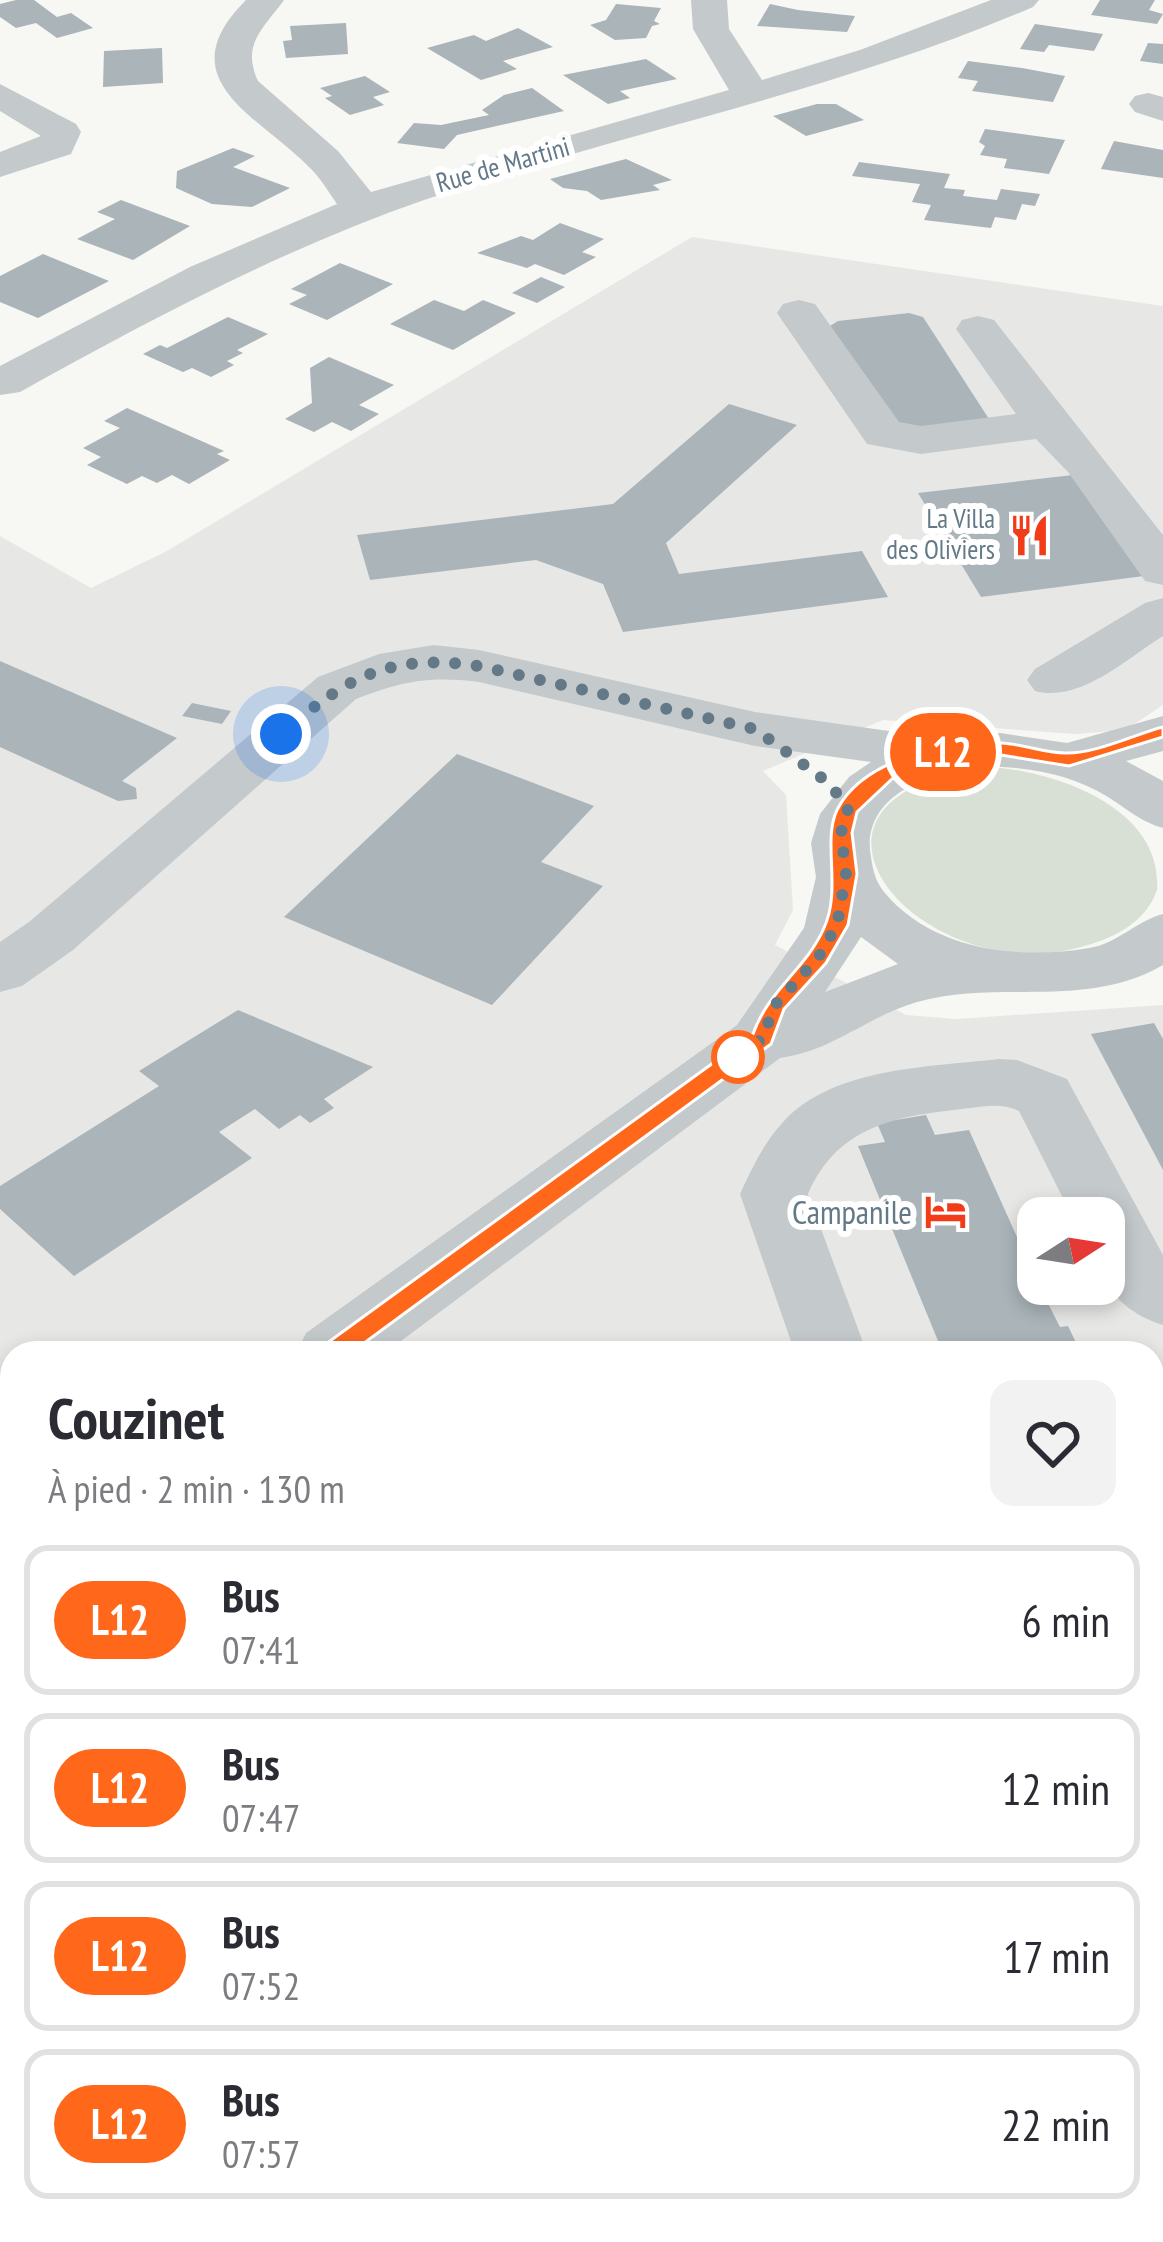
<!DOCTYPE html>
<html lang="fr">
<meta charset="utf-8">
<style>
body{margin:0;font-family:"PT Sans Narrow",sans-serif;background:#f2f2f3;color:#2b2b33;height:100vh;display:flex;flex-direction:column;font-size:45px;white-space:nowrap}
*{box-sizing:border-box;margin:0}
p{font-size:39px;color:#7c7c81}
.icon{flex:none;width:66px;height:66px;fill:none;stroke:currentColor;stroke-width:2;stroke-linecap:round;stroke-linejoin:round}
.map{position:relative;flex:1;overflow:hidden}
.panel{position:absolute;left:0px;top:1341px;width:1164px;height:903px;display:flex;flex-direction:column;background:#fff;border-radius:36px 36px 0 0;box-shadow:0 6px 18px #0003}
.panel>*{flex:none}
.badge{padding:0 24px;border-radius:39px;font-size:42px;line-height:78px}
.needle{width:78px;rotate:78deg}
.controls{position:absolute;left:1017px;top:1197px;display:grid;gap:24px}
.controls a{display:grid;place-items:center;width:108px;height:108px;border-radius:24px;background:#fff;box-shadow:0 6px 18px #0003;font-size:60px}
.you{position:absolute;width:60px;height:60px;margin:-30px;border:9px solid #fff;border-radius:50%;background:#1a73e8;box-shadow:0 0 0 18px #1a73e833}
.map>.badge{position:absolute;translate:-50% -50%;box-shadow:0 0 0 6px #fff}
.round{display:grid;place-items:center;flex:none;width:126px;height:126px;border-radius:24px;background:#f2f2f3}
.head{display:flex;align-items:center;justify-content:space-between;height:204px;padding:0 48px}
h1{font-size:57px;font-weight:600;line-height:90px}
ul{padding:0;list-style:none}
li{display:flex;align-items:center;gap:36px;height:150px;margin:0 24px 18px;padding:0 24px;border:6px solid #e1e1e2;border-radius:24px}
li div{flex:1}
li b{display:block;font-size:45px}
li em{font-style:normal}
li .badge{min-width:132px;font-weight:700;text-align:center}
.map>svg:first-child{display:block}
</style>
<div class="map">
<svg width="1163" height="2242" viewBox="0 0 1163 2242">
<rect width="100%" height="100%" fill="#f7f7f3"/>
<path fill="#e7e8e6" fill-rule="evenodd" d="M 692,237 L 1163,306 L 1163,705 L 1125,730 L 1075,734 L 883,720 L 763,771 L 786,795 L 793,910 L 775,945 L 906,1015 L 956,1019 L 1163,1005 L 1163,2242 L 0,2242 L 0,536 L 91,588 L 165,552 ZM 1038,1218 L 1104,1218 L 1104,1284 L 1038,1284 ZM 12,1353 L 1152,1353 L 1152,2232 L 12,2232 Z"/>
<path fill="#d8dfd4" d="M 989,767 C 1047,770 1163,804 1157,890 C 1146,921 1118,936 1088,945 C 923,997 750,796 989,767 Z"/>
<g fill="#aab4b9">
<polygon points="16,0 34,0 57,17 71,13 93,28 57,38 36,23 16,28 0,17 0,4"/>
<polygon points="1100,0 1155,0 1149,10 1163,14 1157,24 1091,15"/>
<polygon points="616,4 661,8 654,21 660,24 652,26 646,38 615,40 590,25 606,20"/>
<polygon points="770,4 798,10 855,16 847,32 757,26"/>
<polygon points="346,23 348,54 286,58 283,41 292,40 290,26"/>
<polygon points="1035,24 1103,34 1094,51 1049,45 1044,52 1020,49"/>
<polygon points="518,28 553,47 503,61 517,69 481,80 427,48 474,35 486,41"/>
<polygon points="1148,43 1163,44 1163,64 1140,61"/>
<polygon points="162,48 163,83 103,87 104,51"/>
<polygon points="646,59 677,79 620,91 630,98 608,104 563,75"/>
<polygon points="968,61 1022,68 1065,76 1053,102 972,91 978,81 958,78"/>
<polygon points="365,76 390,92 373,97 384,105 350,115 325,98 332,96 320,88"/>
<polygon points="532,88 564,111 457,135 444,149 397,143 414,123 441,125 489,115 482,110 504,95"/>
<polygon points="817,104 836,104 864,120 806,136 773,116"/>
<polygon points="985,129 1065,140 1049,174 1004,168 1007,159 980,155 985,146 979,142"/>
<polygon points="1114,141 1163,150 1163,178 1101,169"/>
<polygon points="233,148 255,156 233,167 290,188 252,207 212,204 176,188 177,171"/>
<polygon points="626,159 672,180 653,185 660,190 601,200 587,191 563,188 550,179"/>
<polygon points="859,162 950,174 944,188 965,190 963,196 997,200 1001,189 1040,194 1035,206 1022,204 1016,220 995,217 991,228 924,220 931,205 912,202 920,184 852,176"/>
<polygon points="121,200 190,226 133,260 77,239 115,219 97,212"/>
<polygon points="560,223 604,239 582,252 596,257 564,275 535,264 527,268 477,253 521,236 533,240"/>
<polygon points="43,254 109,281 38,318 0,302 0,276"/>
<polygon points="340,263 393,284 327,320 289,304 307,295 291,289"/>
<polygon points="541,277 565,287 537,303 512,293"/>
<polygon points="434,300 464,311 483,300 516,313 453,350 390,324"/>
<polygon points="909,313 923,317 989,419 902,431 830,326 838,321"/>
<polygon points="228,317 268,334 237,350 243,353 227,361 234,365 211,377 192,368 183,372 143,354 160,345 167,348"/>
<polygon points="329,357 394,385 359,405 379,414 351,431 332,422 314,432 285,419 312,403 310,368"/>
<polygon points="729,404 797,425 666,543 679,574 862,551 888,597 623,632 603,584 536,560 370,580 357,535 613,504"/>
<polygon points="127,408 224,451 217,454 230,460 189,484 172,475 157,483 142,476 127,484 87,465 101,457 83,448 120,428 104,421"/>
<polygon points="1073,475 1144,576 981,597 918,493"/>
<polygon points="0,661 177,738 122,781 136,788 137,799 118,801 0,747"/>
<polygon points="192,703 231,711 222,724 182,716"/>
<polygon points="457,754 594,806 541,862 603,886 492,1005 284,917"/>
<polygon points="238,1010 373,1067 324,1099 334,1108 310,1123 300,1115 279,1129 255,1109 219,1132 252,1158 74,1276 0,1209 0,1186 159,1086 139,1071"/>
<polygon points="1154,1023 1163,1039 1163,1170 1091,1034"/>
<polygon points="926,1115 935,1135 969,1130 1038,1284 1060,1327 1068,1326 1081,1353 943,1353 858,1146 885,1142 877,1123"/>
<polygon points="1163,1451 1163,1582 1152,1558 1152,1453"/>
<polygon points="12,1782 12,1923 0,1926 0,1791"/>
<polygon points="1163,2163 1163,2242 1087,2242 1092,2232 1152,2232 1152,2165"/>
<polygon points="12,2167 12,2232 182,2232 183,2242 0,2242 0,2169"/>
</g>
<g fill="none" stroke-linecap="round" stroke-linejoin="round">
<g fill="#c4c9cc" fill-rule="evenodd">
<path d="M 246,0 L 284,0 C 263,29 241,44 258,81 L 338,151 L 371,192 L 729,90 L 693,29 L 691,0 L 727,0 L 729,29 L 762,80 L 860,50 L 991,0 L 1039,0 L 1033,7 C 836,92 627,131 424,200 C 283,249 151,319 20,392 L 0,395 L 0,366 L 190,267 L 337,204 C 328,191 320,177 308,166 C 256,114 167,79 246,0 Z"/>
<polygon points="0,84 76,124 81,132 71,154 0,177 0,152 41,136 0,111"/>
<polygon points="1148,93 1163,97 1163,121 1135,112 1129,104 1135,96"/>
<polygon points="799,300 815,304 899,422 921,426 1016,414 956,329 962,320 978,316 994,320 1163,535 1163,585 1145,581 1068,472 1036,439 921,454 867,444 777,313 783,304"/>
<path d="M 1163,598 L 1163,636 C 1126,659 1080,703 1035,691 L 1027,680 L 1035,669 L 1145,603 Z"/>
<path d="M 434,645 L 479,650 L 755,712 L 938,738 L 1000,733 L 1067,743 L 1163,716 L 1163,751 L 1126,761 L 1163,781 L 1163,828 C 1141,822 1127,809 1108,797 C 1075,777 1040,769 1002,767 C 954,765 865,785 870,850 C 872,865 874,880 884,892 C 933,951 1019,960 1089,948 C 1117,944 1136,921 1163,914 L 1163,965 C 1086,1010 998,979 917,1002 C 866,1017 833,1051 780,1058 L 385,1353 L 296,1353 L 306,1333 L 737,1025 L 804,928 L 816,877 L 811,843 L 820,814 L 849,777 L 871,762 L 755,746 L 479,682 C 427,676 404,681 356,699 L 73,950 L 22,986 L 0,992 L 0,942 L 29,922 L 318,677 L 379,654 ZM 861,937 L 898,964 L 825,992 Z"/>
<path d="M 999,1059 L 1017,1060 L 1067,1079 L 1163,1255 L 1163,1325 C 1137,1317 1118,1303 1104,1280 L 1104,1218 L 1073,1218 L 1019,1111 C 999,1101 976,1108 954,1110 C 889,1117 836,1130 808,1194 L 867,1353 L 795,1353 L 740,1194 C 752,1168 764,1142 784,1121 C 834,1067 931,1067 999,1059 Z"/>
<polygon points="12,1545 12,1617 0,1621 0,1550"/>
<polygon points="1163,1983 1163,2073 1152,2075 1152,1985"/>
<polygon points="839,2232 937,2232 933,2242 835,2242"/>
</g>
</g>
<path fill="#ff671b" stroke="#fff" stroke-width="3" d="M 1163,727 L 1163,737 L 1069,766 L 1001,755 L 936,759 L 892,779 L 857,812 L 852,833 L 857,874 L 848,925 L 826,963 L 784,1009 L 771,1044 L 341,1360 L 323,1360 L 319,1353 L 323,1346 L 753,1034 C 769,989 806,969 824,928 C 842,889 822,841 837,810 C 863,758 949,741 1001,743 C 1023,744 1044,753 1065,753 C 1095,754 1133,735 1163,727 Z"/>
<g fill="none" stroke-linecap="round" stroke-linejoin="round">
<path stroke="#637987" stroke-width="12" stroke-dasharray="0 21.6" d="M 281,734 C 347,677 389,653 479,666 L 755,729 L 830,784 L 848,809 L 841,833 L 846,874 L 837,925 L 818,958 L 774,1006 L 763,1038 L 738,1057"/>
</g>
<defs>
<symbol id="restaurant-bare" viewBox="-9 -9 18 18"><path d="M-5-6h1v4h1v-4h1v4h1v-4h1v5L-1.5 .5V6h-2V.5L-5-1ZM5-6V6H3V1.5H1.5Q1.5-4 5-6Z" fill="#f13b19" stroke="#fff" stroke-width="2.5" paint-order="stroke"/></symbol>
<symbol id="hotel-bare" viewBox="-9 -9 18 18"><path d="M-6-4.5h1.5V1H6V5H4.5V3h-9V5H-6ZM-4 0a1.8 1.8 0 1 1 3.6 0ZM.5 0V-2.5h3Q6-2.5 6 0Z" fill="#f13b19" stroke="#fff" stroke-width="2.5" paint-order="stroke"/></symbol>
</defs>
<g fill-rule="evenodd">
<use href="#restaurant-bare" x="1000" y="506" width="59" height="59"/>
<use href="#hotel-bare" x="916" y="1182" width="59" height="59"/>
</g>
<circle fill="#fff" stroke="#ff671b" stroke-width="6" cx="738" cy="1057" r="24"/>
<g text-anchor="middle" stroke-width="12" stroke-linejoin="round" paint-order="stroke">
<g font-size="27" fill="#637987" stroke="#fff">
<text transform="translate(503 165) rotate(-16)" y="9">Rue de Martini</text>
</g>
<g font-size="27" fill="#637987" stroke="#fff" text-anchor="end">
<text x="995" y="528">La Villa<tspan x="995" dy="31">des Oliviers</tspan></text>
</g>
<g font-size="33" fill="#637987" stroke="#fff" text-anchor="end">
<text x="912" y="1224">Campanile</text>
</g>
</g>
</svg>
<div class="controls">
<a><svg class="needle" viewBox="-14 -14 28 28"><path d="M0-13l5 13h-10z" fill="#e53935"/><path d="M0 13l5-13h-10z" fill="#7c7c81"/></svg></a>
</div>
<div class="you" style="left:281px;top:734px"></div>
<b class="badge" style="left:943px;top:752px;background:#ff671b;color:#fff">L12</b>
<section class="panel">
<div class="head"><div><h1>Couzinet</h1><p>À pied · 2 min · 130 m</p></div><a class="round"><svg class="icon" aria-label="heart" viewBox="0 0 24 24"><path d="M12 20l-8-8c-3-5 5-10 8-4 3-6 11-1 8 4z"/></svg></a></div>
<ul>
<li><span class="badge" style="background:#ff671b;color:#fff">L12</span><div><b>Bus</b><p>07:41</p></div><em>6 min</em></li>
<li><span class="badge" style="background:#ff671b;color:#fff">L12</span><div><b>Bus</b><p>07:47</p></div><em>12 min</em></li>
<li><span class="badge" style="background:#ff671b;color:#fff">L12</span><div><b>Bus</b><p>07:52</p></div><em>17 min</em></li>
<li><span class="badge" style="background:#ff671b;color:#fff">L12</span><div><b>Bus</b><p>07:57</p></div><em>22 min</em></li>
</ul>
</section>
</div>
